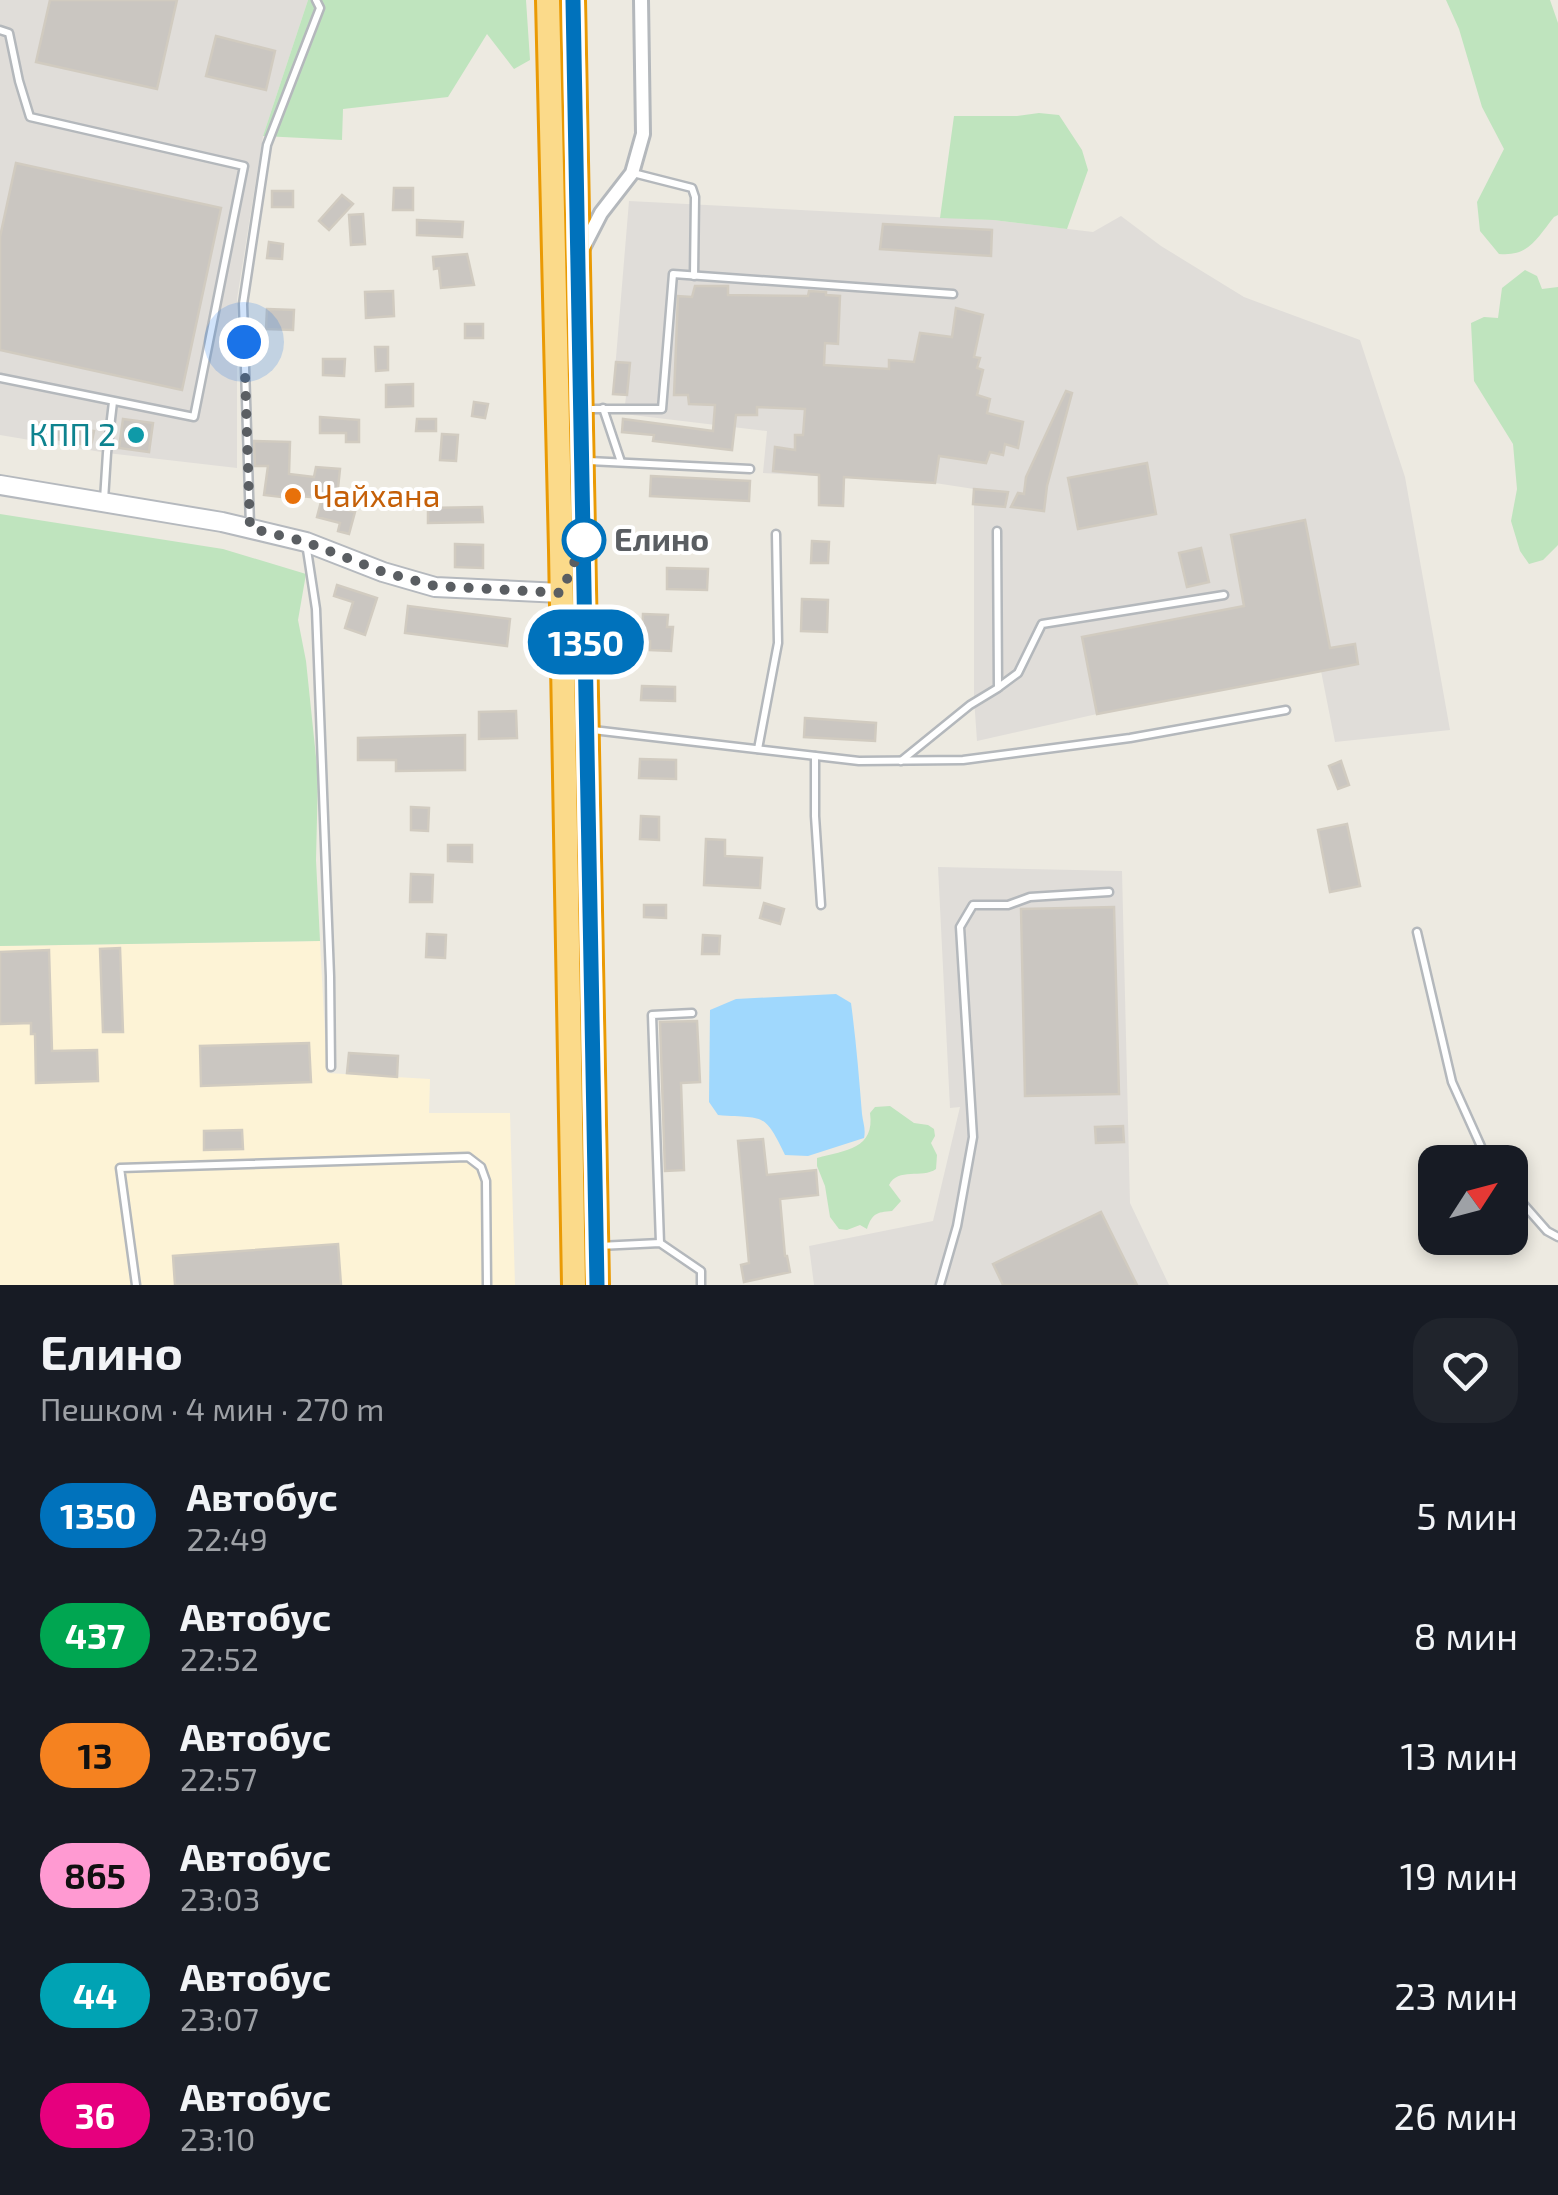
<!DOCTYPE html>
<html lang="ru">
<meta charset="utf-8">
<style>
body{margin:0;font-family:"Exo 2",sans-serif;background:#20242c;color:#f1f3f6;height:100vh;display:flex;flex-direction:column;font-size:38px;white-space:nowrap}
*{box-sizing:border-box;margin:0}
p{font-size:32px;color:#9ea1a6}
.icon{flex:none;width:55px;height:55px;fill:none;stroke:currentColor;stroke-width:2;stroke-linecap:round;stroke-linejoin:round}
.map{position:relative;height:1285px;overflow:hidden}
.side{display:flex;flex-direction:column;background:#171b24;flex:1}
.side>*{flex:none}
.badge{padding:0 20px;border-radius:32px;font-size:35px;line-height:65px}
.needle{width:65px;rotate:54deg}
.fabs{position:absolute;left:1418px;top:1145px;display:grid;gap:20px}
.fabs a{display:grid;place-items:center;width:110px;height:110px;border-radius:20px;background:#171b24;box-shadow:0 5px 15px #0003;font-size:50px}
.you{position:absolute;width:50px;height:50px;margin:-25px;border:8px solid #fff;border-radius:50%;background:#1a73e8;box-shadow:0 0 0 15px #1a73e833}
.map>.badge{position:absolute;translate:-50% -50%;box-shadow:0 0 0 5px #fff}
.round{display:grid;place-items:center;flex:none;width:105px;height:105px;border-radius:30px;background:#20242c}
.headline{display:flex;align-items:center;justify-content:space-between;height:170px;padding:0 40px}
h1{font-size:48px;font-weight:700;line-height:75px}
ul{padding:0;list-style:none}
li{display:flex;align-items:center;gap:30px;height:120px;padding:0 40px}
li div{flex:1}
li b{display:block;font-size:38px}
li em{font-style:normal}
li .badge{min-width:110px;font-weight:700;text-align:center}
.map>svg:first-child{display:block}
</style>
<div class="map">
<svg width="1558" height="1285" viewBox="0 0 1558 1285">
<rect width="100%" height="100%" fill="#edeae1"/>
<polygon fill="#fdf3d6" points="320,941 327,1073 430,1079 429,1113 510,1113 515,1285 0,1285 0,946"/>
<g fill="#e0ddd9">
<polygon points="0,0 308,0 263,136 237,299 237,468 107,453 0,435"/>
<polygon points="629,201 993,220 1093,232 1121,216 1161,246 1244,297 1360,340 1405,477 1450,730 1335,742 1321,671 1097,714 977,741 974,698 974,489 935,483 763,473 767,431 624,414 626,396 613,394"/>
<polygon points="938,867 1122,871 1130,1203 1169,1285 814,1285 809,1246 933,1221 960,1107 950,1108"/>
</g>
<g fill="#bfe4be">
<polygon points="308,0 526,0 530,60 514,69 487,34 448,97 343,109 342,140 263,136"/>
<path d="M 1446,0 L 1550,0 L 1558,23 L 1558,215 L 1554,217 C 1537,238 1529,257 1499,254 L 1480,231 L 1477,202 L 1504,149 L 1482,107 L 1459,29 Z"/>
<polygon points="1039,113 1059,115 1082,150 1088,170 1067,229 993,220 940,218 954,116 1017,116"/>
<polygon points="1525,270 1537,276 1542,289 1558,287 1558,545 1543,560 1529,564 1520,551 1511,521 1517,489 1513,444 1474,381 1471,323 1484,317 1498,318 1502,288"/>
<polygon points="0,514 223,549 306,574 298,620 306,661 318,776 316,860 320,941 0,946"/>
<path d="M 890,1106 L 914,1123 L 928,1125 L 934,1129 L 935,1136 L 931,1143 L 937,1155 L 936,1169 C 922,1179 898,1167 889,1185 L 901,1201 L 892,1211 C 876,1212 872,1214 867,1229 L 860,1225 L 847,1230 L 839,1229 L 830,1217 L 825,1186 L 817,1166 L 817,1158 C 846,1150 875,1149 870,1113 L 875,1107 Z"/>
</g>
<path fill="#a0d8fd" d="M 836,994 L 851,1003 C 856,1040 859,1077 862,1114 C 863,1123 866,1129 864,1138 L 808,1156 L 785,1155 C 764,1111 764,1119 718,1115 L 709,1102 L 710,1010 L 736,999 Z"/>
<g fill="#cac6c1" stroke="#d1cbc0" stroke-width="2.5">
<polygon points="50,0 177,0 157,89 36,62"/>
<polygon points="216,36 275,51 266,90 206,76"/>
<polygon points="16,163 221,208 182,390 0,350 0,237"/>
<polygon points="394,188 413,188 413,210 393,210"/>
<rect x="272" y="191" width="21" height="16"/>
<polygon points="342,195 353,204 329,230 319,221"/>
<polygon points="363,214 365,244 351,245 349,215"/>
<polygon points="417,220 463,222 462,237 417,235"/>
<polygon points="883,224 992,230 991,256 880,249"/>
<polygon points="269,242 283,244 282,259 267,258"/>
<polygon points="467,254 474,285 441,288 439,268 434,269 433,257"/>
<polygon points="695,286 728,286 728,295 808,296 809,291 826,292 826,295 840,296 838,344 825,343 824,365 889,369 889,360 914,362 920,333 952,337 956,308 983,315 974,357 980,358 977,368 983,370 977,395 990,399 987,413 1023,422 1018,448 1005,444 1003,455 990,452 986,463 939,456 935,483 844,477 843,506 819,505 819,475 773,471 775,447 795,450 795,435 803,435 805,409 757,407 757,415 736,415 732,450 653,441 654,435 622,432 623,419 713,431 715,405 689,404 688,395 674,395 678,296 692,297"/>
<polygon points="393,291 394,316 366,318 365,292"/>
<polygon points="267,309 294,310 293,330 266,329"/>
<rect x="465" y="324" width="18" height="14"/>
<polygon points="375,347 388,347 388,370 376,371"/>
<polygon points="323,359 345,359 344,376 323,375"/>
<polygon points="616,362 630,363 627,395 613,394"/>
<polygon points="413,384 413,406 386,407 386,385"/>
<polygon points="1066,391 1072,393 1047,486 1044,511 1011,507 1018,493 1024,494 1026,477"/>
<polygon points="474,402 488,404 485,418 472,416"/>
<polygon points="320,417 359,420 359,442 346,442 346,433 320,433"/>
<polygon points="123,419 153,423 149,452 119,448"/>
<polygon points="417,419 436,419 436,431 416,431"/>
<polygon points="34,422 94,431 91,446 32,434"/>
<polygon points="442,434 458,435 456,461 440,460"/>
<polygon points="254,441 290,442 289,474 314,477 316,467 340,469 336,507 355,512 349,534 338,531 340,523 317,517 322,498 299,496 298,499 264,495 268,466 255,466"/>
<polygon points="1147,463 1156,514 1078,529 1068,478"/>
<polygon points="651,476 750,481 749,501 650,496"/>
<polygon points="974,489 1008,492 1005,507 973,504"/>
<polygon points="482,507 483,522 428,523 428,508"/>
<polygon points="1305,520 1330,648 1355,644 1358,664 1097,714 1082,637 1244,606 1231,535"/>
<polygon points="812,541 829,542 828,563 811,563"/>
<polygon points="455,544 483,545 483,568 455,567"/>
<polygon points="1201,548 1209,582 1187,587 1179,553"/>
<polygon points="667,568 708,569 707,590 667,589"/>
<polygon points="337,585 377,598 365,635 345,628 353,602 334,596"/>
<polygon points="802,599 828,600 827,632 801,631"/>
<polygon points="408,606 510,619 507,646 405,633"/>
<polygon points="643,614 668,615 667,627 673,627 671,651 650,650 650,641 642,640"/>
<polygon points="642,686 675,687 675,701 641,700"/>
<polygon points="516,711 517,738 479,739 479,712"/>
<polygon points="805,718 876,723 875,741 804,737"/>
<polygon points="465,735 465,770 396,771 396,760 358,760 358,738"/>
<polygon points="640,759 676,760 676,779 639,778"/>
<polygon points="1341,761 1349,785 1338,789 1329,766"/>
<polygon points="411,807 429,808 428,831 411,830"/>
<polygon points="641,816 659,817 659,840 640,839"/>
<polygon points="1347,824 1360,886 1330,892 1318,830"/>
<polygon points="706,839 725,840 725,856 762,858 760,888 704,885"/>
<polygon points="448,845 472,845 472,862 448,861"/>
<polygon points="411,874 433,875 432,902 410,902"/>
<polygon points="764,903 784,909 780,924 760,918"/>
<polygon points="644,905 666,905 666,918 644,917"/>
<polygon points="1114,907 1119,1094 1025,1096 1021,909"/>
<polygon points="427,934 446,935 445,958 426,957"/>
<polygon points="703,935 720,936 719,954 702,954"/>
<polygon points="120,948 123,1032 103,1032 100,949"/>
<polygon points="49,950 52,1051 97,1050 98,1081 36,1083 35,1034 31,1034 31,1023 0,1024 0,952"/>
<polygon points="697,1021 700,1082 681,1083 684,1170 665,1171 660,1022"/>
<polygon points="309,1043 311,1082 201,1086 200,1046"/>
<polygon points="349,1053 398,1056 397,1077 347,1073"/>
<polygon points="1123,1126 1124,1142 1096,1143 1095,1127"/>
<polygon points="242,1130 243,1149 204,1150 204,1131"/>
<polygon points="763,1139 767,1175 816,1170 818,1195 780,1199 785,1256 787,1256 790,1272 744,1282 741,1265 749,1263 738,1141"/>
<polygon points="1101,1212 1137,1285 1003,1285 993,1264"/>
<polygon points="338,1244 341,1285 175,1285 173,1256"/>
</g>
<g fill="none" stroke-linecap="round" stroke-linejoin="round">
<defs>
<g id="lane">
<polyline points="0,30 9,33 19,81 30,117 244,166 194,417 0,378"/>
<polyline points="633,173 692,188 695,197 694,276"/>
<polyline points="603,408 621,462"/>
<polyline points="588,409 662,409 673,274 953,294"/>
<polyline points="589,461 750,469"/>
<polyline points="104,500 107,453 113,402"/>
<polyline points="250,526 243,304 267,145 320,8 316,0"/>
<polyline points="306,543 316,609 330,976 331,1067"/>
<polyline points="999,687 1018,673 1042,624 1224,595"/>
<polyline points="593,730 859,761 963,760 1130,738 1286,710"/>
<polyline points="758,749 778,643 776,534"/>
<polyline points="815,756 815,816 821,905"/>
<polyline points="901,761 970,705 998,688 997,531"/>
<polyline points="1417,932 1452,1082 1488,1162"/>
<polyline points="1510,1189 1547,1231 1558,1237"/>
<polyline points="660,1243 652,1015 692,1013"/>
<polyline points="599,1246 660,1243 701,1271 701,1285"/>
<polyline points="136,1285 120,1168 468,1157 481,1167 486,1181 487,1285"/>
<polyline points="940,1285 957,1226 973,1137 960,927 973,905 1008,905 1030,897 1109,892"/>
</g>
<polyline id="street" points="583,248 601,213 632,173 643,134 641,0"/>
<polyline id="secondary" points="0,485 222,522 306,542 383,572 435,587 561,593"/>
<g id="highway">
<polyline points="548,0 561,550 574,1285"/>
<polyline points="573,0 597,1285"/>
</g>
</defs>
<use href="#lane" stroke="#b4b8bc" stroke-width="11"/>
<use href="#street" stroke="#b4b8bc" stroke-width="18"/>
<use href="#secondary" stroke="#b5b9be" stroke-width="22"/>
<use href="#highway" stroke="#ea9a04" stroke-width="28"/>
<use href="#lane" stroke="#fff" stroke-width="6"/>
<use href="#street" stroke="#fff" stroke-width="12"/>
<use href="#secondary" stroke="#fff" stroke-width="18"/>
<use href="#highway" stroke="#fbda8a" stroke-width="22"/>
</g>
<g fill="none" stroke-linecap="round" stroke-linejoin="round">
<defs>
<polyline id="line" points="573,0 597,1285"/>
</defs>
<use href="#line" stroke="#fff" stroke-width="22"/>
<use href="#line" stroke="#0072bc" stroke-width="15"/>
<polyline stroke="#5a5e62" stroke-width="10" stroke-dasharray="0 18" points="244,342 250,528 306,542 383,572 435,586 561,593 584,540"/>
</g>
<circle fill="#0f9aa8" stroke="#fff" stroke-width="4" cx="136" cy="435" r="10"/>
<circle fill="#e8710a" stroke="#fff" stroke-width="4" cx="293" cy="496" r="10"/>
<circle fill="#fff" stroke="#0072bc" stroke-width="5" cx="584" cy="540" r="20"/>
<g text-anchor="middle" stroke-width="8" stroke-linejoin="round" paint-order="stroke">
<g font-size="32" fill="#0d838f" stroke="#fff" text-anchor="end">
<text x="116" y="446">КПП 2</text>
</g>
<g font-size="32" fill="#c56008" stroke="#fff" text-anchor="start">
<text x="313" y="507">Чайхана</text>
</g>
<g font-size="32" font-weight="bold" fill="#5a5e62" stroke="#fff" text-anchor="start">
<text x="614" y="551">Елино</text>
</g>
</g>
</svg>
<div class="fabs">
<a><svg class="needle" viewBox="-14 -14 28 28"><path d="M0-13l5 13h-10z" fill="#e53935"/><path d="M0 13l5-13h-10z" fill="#9ea1a6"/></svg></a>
</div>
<div class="you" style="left:244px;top:342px"></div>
<b class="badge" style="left:586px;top:642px;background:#0072bc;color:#fff">1350</b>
</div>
<section class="side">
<div class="headline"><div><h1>Елино</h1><p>Пешком · 4 мин · 270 m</p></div><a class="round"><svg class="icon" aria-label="heart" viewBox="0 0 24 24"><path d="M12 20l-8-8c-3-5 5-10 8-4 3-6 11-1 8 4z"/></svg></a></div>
<ul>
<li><span class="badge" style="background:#0072bc;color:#fff">1350</span><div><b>Автобус</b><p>22:49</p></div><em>5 мин</em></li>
<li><span class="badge" style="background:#00a651;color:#fff">437</span><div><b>Автобус</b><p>22:52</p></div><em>8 мин</em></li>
<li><span class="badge" style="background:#f58220;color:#111">13</span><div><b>Автобус</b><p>22:57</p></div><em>13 мин</em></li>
<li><span class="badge" style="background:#ff9ad2;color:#111">865</span><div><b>Автобус</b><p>23:03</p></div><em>19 мин</em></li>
<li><span class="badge" style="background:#00a3b4;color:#fff">44</span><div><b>Автобус</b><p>23:07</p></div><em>23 мин</em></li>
<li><span class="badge" style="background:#e6007e;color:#fff">36</span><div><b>Автобус</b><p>23:10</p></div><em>26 мин</em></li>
</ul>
</section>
